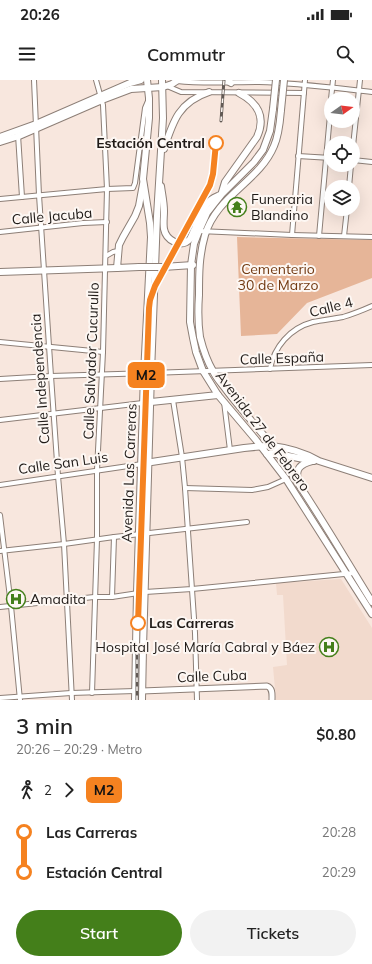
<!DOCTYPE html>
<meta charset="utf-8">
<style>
body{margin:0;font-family:Mulish,sans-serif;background:#f2f2f2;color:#222;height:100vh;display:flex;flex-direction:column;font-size:15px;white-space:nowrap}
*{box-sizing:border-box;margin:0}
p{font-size:13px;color:#767676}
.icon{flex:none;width:22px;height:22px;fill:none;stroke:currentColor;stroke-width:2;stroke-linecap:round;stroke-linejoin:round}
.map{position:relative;height:620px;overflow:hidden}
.drawer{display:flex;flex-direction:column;background:#fff;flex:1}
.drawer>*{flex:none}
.badge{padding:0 8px;border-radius:6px;font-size:14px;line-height:26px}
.needle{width:26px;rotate:76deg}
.fabs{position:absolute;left:324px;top:12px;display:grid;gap:8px}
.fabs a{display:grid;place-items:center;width:36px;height:36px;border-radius:50%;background:#fff;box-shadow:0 4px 16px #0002;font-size:20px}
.map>.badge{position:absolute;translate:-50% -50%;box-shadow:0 0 0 2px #fff}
.legs{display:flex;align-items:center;gap:6px;height:44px;padding:0 16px;font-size:13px}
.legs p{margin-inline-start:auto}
.overview{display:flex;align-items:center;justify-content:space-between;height:68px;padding:0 16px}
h1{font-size:22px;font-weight:600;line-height:30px}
.cta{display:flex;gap:8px;margin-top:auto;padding:8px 16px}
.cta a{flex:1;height:46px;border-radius:24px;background:#447f1a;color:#fff;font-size:16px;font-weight:600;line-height:46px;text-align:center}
.cta a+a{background:#f2f2f2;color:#222}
ul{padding:0 16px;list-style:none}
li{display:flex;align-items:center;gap:14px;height:40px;font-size:15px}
li i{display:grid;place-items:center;width:6px;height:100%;margin:0 5px;background:currentColor}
li i::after{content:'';width:10px;height:10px;margin:-5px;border:3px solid;border-radius:50%;background:#fff}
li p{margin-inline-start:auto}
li:first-child i{background:linear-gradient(#0000 50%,currentColor 0)}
li:last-child i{background:linear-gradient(currentColor 50%,#0000 0)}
.status{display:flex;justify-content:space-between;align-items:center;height:28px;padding:0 20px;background:#fff;direction:ltr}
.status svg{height:11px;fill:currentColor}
header{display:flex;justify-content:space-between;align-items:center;height:52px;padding:0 16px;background:#fff;font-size:18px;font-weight:600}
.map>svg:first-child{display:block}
</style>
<div class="status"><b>20:26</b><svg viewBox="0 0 49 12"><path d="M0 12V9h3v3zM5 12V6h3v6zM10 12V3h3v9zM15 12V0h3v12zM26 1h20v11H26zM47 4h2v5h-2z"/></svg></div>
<header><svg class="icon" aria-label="menu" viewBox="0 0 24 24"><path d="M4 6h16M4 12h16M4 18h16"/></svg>Commutr<svg class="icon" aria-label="search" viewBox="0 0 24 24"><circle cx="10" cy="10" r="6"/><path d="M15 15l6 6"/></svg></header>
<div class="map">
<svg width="372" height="620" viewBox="0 0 372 620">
<rect width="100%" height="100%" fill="#f8e7de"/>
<polygon fill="#f2dacd" points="341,499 372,548 372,620 276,620 273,587 287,585 283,515 277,515 276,503"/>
<polygon fill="#e6b598" points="237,157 372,160 372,198 307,223 277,254 241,256"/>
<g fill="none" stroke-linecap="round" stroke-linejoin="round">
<defs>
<g id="minor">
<polyline points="34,0 39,115 51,296 58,396 64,464 72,620"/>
<path d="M 177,1 C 204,4 232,2 259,2 C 297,3 335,8 372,12"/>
<polyline points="167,6 181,12 304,13"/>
<polyline points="331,19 333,0"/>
<polyline points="18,55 22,117"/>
<polyline points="353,66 360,0"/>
<polyline points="298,76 331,78"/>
<polyline points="353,80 372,82"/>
<polyline points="349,107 351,85"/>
<polyline points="0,119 107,109 133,108 135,103 145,28 148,21"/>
<polyline points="199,151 292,155 372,157"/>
<polyline points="0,152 83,143 107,142"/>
<polyline points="292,155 305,0"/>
<polyline points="319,156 331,24"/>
<polyline points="344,156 347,129"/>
<polyline points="106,176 113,172 118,171"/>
<polyline points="0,262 103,272"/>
<path d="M 270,289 C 274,267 290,248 313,242 C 323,240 333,239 343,237 C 353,234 363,230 372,226"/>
<polyline points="0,299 51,296 151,293 372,285"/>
<polyline points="173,320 182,377 185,408 195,553 197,620"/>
<polyline points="224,322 230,370"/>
<polyline points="0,340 151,322"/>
<polyline points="0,405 142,384"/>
<polyline points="185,408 252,410 268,407 286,399"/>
<polyline points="0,435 11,526 20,620"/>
<polyline points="0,471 64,464 114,457 247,442"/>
<polyline points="112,517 114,457"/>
<polyline points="0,527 94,517 112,517 145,512 192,509 354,493"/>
<polyline points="92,613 97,459 97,390 103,272 107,109 103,25 96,0"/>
<polyline points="0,618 71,613 135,611"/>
</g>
<path id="tertiary" d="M 142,611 L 267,606 C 273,608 272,615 272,620"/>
<g id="secondary">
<polyline points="226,0 231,3"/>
<polyline points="0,57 36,44 130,3 141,0"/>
<polyline points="0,62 19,56 102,20 131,9 163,7 172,4 178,0"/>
<polyline points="0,192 117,188"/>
<path d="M 272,366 C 289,368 305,373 319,381 L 372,398"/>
<polyline points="267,374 278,374 314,381"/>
</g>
<g id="primary">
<polyline points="273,29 270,51 263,70 254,82 222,114 214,124 207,133 199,151 194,164 191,185 190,242 193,258 196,272 203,291 218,315 256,360 286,399 372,534"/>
<path d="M 281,30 C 280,42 279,55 274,66 C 259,102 217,115 205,155 C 199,176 199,194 199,215 C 198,229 198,243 200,257 C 203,269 207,281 213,291 C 216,298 222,304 227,311 C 241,329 256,346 271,364 C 277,371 282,379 287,387 C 317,430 344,477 372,522"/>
<path d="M 164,69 C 173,41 179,22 209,12"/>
<path d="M 161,106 C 162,114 164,122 164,131 C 164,137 163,143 164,149 C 166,160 181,169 190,159 C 192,156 193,152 195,148 C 198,140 205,124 212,119 C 214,117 218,116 220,115"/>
<path d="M 222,112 L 225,102 L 257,57 C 266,37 258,23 239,13"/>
<polyline points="139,187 117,188 119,165 123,157 135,136 139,126 143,104"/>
<polyline points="163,187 193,185"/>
<polyline points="151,322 218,315"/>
<polyline points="145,383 244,368 265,366"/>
<path d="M 298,401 C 295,389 300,384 312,381"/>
<polyline points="135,620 137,513 144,294 151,157 150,143 143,99 149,38 149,18 147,0"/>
<polyline points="142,620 143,568 151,293 157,136 163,38 162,0"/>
</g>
</defs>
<use href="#minor" stroke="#8d7f77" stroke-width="6"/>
<use href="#tertiary" stroke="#8d7f77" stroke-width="7"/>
<use href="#secondary" stroke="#8d7f77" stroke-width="8"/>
<use href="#primary" stroke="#8d7f77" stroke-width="8"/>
<use href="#minor" stroke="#fff" stroke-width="4"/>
<use href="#tertiary" stroke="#fff" stroke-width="5"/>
<use href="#secondary" stroke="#fff" stroke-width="6"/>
<use href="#primary" stroke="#fff" stroke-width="6"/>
<defs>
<g id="rail">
<polyline points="221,41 224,0"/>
<path d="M 139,532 C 143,431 145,329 149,228 L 150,220 L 155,206 L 210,105 L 212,100 L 214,85"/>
<polyline points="137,620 137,572"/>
</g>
</defs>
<use href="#rail" stroke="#615954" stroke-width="3"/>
<use href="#rail" stroke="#fdf7f3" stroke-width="1.5" stroke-dasharray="4.5" stroke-linecap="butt"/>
<defs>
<g id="primary-bridge">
<polyline points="273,29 276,0"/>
<polyline points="281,30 284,0"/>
<polyline points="139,187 163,187"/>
</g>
</defs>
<use href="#primary-bridge" stroke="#8d7f77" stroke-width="8" stroke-linecap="butt"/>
<use href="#primary-bridge" stroke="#fff" stroke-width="6"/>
</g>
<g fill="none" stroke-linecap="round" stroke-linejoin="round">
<defs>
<polyline id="line-1" points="138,543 149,228 150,220 155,206 210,105 213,94 216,63"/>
</defs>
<use href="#line-1" stroke="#fff" stroke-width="9"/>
<use href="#line-1" stroke="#f58220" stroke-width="6"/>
</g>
<defs>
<symbol id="temple-ring" viewBox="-11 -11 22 22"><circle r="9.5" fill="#fdf7f3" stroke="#447f1a" stroke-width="1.5"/><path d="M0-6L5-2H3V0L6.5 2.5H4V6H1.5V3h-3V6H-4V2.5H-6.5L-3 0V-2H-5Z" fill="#447f1a"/></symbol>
<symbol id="hospital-ring" viewBox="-11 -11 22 22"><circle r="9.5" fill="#fdf7f3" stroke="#447f1a" stroke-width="1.5"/><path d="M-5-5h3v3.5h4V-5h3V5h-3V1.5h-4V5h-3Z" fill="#447f1a"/></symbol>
</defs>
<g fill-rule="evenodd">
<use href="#temple-ring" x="226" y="116" width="22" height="22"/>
<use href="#hospital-ring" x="5" y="508" width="22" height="22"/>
<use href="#hospital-ring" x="318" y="556" width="22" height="22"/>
</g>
<g fill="#fff" stroke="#f58220" stroke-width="2">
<circle cx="216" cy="63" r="7"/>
<circle cx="138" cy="543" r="7"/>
</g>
<g text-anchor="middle" stroke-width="4" stroke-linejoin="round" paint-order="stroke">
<g font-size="14" font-weight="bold" fill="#201b18" stroke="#fdf7f3" text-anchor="end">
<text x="205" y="68">Estación Central</text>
<text x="149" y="548" text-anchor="start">Las Carreras</text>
</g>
<g font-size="14" fill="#201b18" stroke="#fdf7f3" text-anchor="start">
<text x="251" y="124">Funeraria<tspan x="251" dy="16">Blandino</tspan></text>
<text x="30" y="524">Amadita</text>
<text x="315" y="572" text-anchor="end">Hospital José María Cabral y Báez</text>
</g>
<g font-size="14" fill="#201b18" stroke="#fdf7f3">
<text transform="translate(52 136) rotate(-5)" y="5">Calle Jacuba</text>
<text transform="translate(331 227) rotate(-14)" y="5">Calle 4</text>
<text transform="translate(282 278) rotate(-2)" y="5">Calle España</text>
<text transform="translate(91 281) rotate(-88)" y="5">Calle Salvador Cucurullo</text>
<text transform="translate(40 299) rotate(-94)" y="5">Calle Independencia</text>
<text transform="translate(263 351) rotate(53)" y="5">Avenida 27 de Febrero</text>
<text transform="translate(63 383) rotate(-8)" y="5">Calle San Luis</text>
<text transform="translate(129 393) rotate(-88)" y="5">Avenida Las Carreras</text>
<text transform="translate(212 596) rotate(-2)" y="5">Calle Cuba</text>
</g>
<g font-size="14" fill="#723a12" stroke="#fdf7f3">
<text x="278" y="194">Cementerio<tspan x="278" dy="16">30 de Marzo</tspan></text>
</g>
</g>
</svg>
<div class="fabs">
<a><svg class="needle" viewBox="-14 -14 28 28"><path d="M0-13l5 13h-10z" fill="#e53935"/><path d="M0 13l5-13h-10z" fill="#767676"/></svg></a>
<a><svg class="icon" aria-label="locate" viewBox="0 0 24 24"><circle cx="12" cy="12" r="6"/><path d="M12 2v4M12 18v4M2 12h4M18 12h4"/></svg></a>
<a><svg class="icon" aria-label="layers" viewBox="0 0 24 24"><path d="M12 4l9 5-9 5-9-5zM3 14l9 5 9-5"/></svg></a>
</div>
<b class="badge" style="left:146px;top:295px;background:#f58220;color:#111">M2</b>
</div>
<section class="drawer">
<div class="overview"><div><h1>3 min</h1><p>20:26 – 20:29 · Metro</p></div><b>$0.80</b></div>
<div class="legs"><svg class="icon" aria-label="walk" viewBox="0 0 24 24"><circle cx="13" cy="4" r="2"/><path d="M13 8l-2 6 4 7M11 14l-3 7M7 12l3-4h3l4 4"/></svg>2<svg class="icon" aria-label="forward" viewBox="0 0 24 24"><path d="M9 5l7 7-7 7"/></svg><b class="badge" style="background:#f58220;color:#111">M2</b></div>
<ul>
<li><i style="color:#f58220"></i><b>Las Carreras</b><p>20:28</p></li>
<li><i style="color:#f58220"></i><b>Estación Central</b><p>20:29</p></li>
</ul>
<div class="cta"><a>Start</a><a>Tickets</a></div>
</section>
